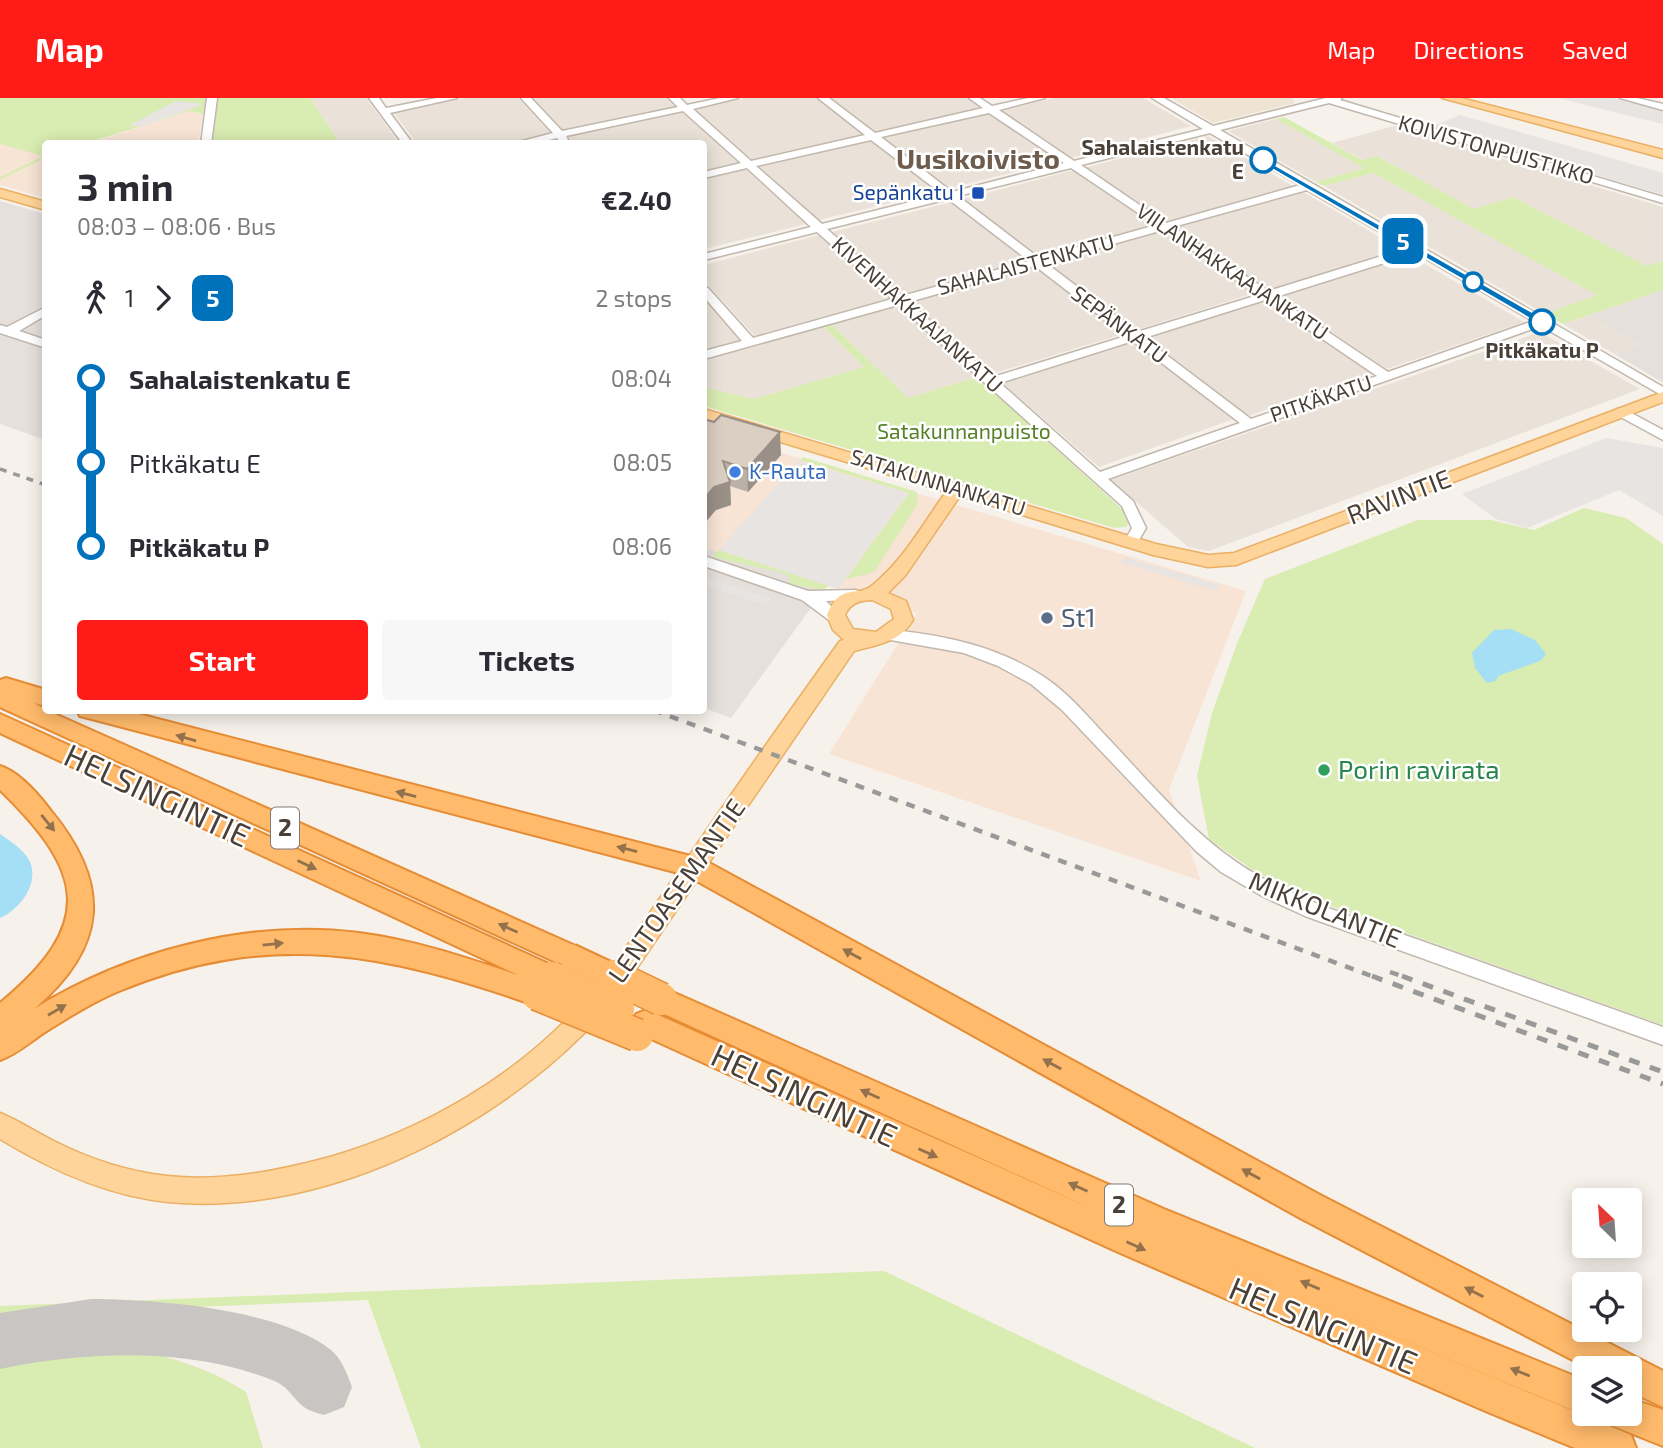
<!DOCTYPE html>
<meta charset="utf-8">
<style>
body{margin:0;font-family:"Exo 2",sans-serif;background:#f7f7f7;color:#2b2b33;height:100vh;display:flex;flex-direction:column;font-size:26px;white-space:nowrap}
*{box-sizing:border-box;margin:0}
p{font-size:23px;color:#7c7c81}
.icon{flex:none;width:38px;height:38px;fill:none;stroke:currentColor;stroke-width:2;stroke-linecap:round;stroke-linejoin:round}
.map{position:relative;flex:1;overflow:hidden}
.drawer{position:absolute;left:42px;top:42px;width:665px;height:574px;display:flex;flex-direction:column;background:#fff;border-radius:7px;box-shadow:0 4px 18px #0003}
.drawer>*{flex:none}
.badge{padding:0 14px;border-radius:10px;font-size:24px;line-height:46px}
.needle{width:46px;rotate:335deg}
.controls{position:absolute;left:1572px;top:1090px;display:grid;gap:14px}
.controls a{display:grid;place-items:center;width:70px;height:70px;border-radius:7px;background:#fff;box-shadow:0 4px 18px #0003;font-size:35px}
.map>.badge{position:absolute;translate:-50% -50%;box-shadow:0 0 0 4px #fff}
.legs{display:flex;align-items:center;gap:10px;height:77px;padding:0 35px;font-size:23px}
.legs p{margin-inline-start:auto}
.summary{display:flex;align-items:center;justify-content:space-between;height:119px;padding:0 35px}
h1{font-size:38px;font-weight:700;line-height:52px}
.action{display:flex;gap:14px;margin-top:auto;padding:14px 35px}
.action a{flex:1;height:80px;border-radius:7px;background:#ff1b18;color:#fff;font-size:28px;font-weight:700;line-height:80px;text-align:center}
.action a+a{background:#f7f7f7;color:#2b2b33}
ul{padding:0 35px;list-style:none}
li{display:flex;align-items:center;gap:24px;height:84px;font-size:26px}
li i{display:grid;place-items:center;width:10px;height:100%;margin:0 9px;background:currentColor}
li i::after{content:'';width:18px;height:18px;margin:-9px;border:5px solid;border-radius:50%;background:#fff}
li p{margin-inline-start:auto}
li:first-child i{background:linear-gradient(#0000 50%,currentColor 0)}
li:last-child i{background:linear-gradient(currentColor 50%,#0000 0)}
header{display:flex;align-items:center;gap:42px;box-sizing:border-box;height:98px;padding:0 35px;background:#ff1b18;color:#fff}
header strong{font-size:33px}
nav{display:flex;gap:38px;margin-inline-start:auto;font-size:24px}
.map>svg:first-child{display:block}
</style>
<header>
<strong>Map</strong>
<nav><a>Map</a><a>Directions</a><a>Saved</a></nav>
</header>
<div class="map">
<svg width="1663" height="1350" viewBox="0 0 1663 1350">
<rect width="100%" height="100%" fill="#f6f1ea"/>
<g fill="#eae2d8">
<polygon points="310,0 366,0 399,45 340,45"/>
<polygon points="466,0 519,0 552,36 506,45 417,45 393,14"/>
<polygon points="532,0 668,0 678,9 563,33"/>
<polygon points="745,0 818,0 865,37 752,63 693,11"/>
<polygon points="831,0 967,0 982,11 876,35"/>
<polygon points="1054,0 1143,0 1191,28 1070,60 999,13"/>
<polygon points="683,14 740,66 704,74 704,46 574,45 567,38"/>
<polygon points="990,15 1060,63 949,90 882,40"/>
<polygon points="1276,21 1365,70 1316,84 1228,33"/>
<polygon points="1394,28 1663,109 1663,163 1647,168 1513,99 1474,111 1377,58 1363,62 1332,45"/>
<polygon points="1208,38 1294,89 1166,124 1084,70"/>
<polygon points="872,42 939,93 819,122 758,68"/>
<polygon points="746,71 806,126 704,151 704,81"/>
<polygon points="1074,72 1155,127 1038,160 963,101"/>
<polygon points="1373,75 1598,197 1545,216 1324,88"/>
<polygon points="1303,94 1400,151 1268,192 1175,130"/>
<polygon points="952,104 1026,163 903,197 832,134"/>
<polygon points="1163,133 1255,195 1136,232 1048,165"/>
<polygon points="819,137 890,200 755,238 704,183 704,167"/>
<polygon points="1411,158 1524,224 1387,271 1279,199"/>
<polygon points="1035,169 1123,236 992,276 911,204"/>
<polygon points="704,201 740,242 704,252"/>
<polygon points="1267,202 1374,274 1248,318 1146,239"/>
<polygon points="898,207 977,279 908,300 831,226"/>
<polygon points="1590,217 1643,247 1616,257 1563,226"/>
<polygon points="823,228 864,269 753,301 704,289 704,260"/>
<polygon points="1540,234 1640,291 1209,453 1188,449 1111,382"/>
<polygon points="1132,244 1234,321 1099,369 1002,285"/>
</g>
<g fill="#f8e4d5">
<polygon points="189,13 203,16 198,45 87,46"/>
<polygon points="0,43 45,57 0,79"/>
<polygon points="45,60 45,100 0,87 0,82"/>
<polygon points="704,332 1246,493 1169,692 1201,783 829,656 917,515 704,450"/>
</g>
<g fill="#e5e0db">
<polygon points="0,103 45,116 45,342 0,326"/>
<polygon points="1663,192 1663,283 1662,284 1616,257 1642,247 1590,217"/>
<polygon points="704,450 821,486 813,507 731,620 704,610"/>
</g>
<polygon fill="#efe4d3" points="1171,0 1292,0 1295,5 1213,25"/>
<g fill="#d9ecb1">
<polygon points="0,0 206,0 203,16 189,13 87,45 46,46 45,60 0,82 0,79 43,58 0,46"/>
<polygon points="217,0 310,0 340,45 212,45"/>
<polygon points="1284,19 1362,62 1377,58 1474,111 1513,99 1647,168 1663,163 1663,192 1563,226 1545,216 1597,197 1373,75 1324,88 1316,84 1364,70 1276,21"/>
<polygon points="831,226 908,300 977,279 1125,414 1131,423 1126,429 1114,430 704,308 704,289 753,301 864,269 823,228"/>
<path d="M 803,359 L 917,394 L 917,407 L 875,473 C 860,481 835,479 824,492 L 791,486 L 789,479 L 783,475 L 713,459 L 719,452 L 823,486 L 846,481 L 909,395 L 800,362 Z"/>
<polygon points="1584,410 1626,420 1663,446 1663,927 1314,802 1257,775 1209,741 1197,678 1212,615 1238,543 1265,481 1418,422 1491,422 1534,432"/>
<polygon points="884,1173 1255,1350 421,1350 368,1202 47,1215 0,1223 0,1208"/>
<path d="M 138,1252 C 177,1261 212,1272 246,1294 L 263,1350 L 0,1350 L 0,1265 L 43,1257 Z"/>
</g>
<g fill="#e7e4e2">
<polygon points="1558,0 1613,0 1663,12 1663,26"/>
<polygon points="176,3 204,6 141,29 130,27"/>
<polygon points="1460,17 1663,75 1663,97 1433,28"/>
<polygon points="1606,340 1663,350 1663,418 1619,392 1527,430 1496,421 1462,396"/>
<polygon points="799,363 908,395 838,491 719,452"/>
<polygon points="1124,459 1219,487 1216,493 1121,465"/>
<polygon points="706,479 771,501 766,508 704,487"/>
</g>
<g fill="#a4dff5">
<polygon points="1511,531 1535,542 1546,556 1540,563 1498,578 1496,583 1487,585 1475,570 1472,555 1494,532"/>
<path d="M 0,736 C 10,743 23,751 29,762 C 41,785 19,812 0,820 Z"/>
</g>
<g fill="none" stroke-linecap="round" stroke-linejoin="round">
<path fill="#c8c5c2" fill-rule="evenodd" d="M 91,1201 C 154,1201 281,1211 331,1252 C 342,1261 347,1276 352,1289 L 344,1309 L 324,1317 C 318,1315 309,1313 304,1309 C 291,1299 290,1289 272,1282 C 189,1249 85,1253 0,1271 L 0,1215 Z"/>
<defs>
<g id="minor">
<polygon points="207,0 217,0 211,46 201,46"/>
<polygon points="369,0 379,0 386,10 437,0 457,0 390,15 413,46 403,46"/>
<path d="M 521,0 L 531,0 L 562,33 L 678,9 L 669,0 L 680,0 L 687,7 L 720,0 L 738,0 L 693,11 L 751,63 L 865,37 L 818,0 L 829,0 L 875,35 L 983,10 L 969,0 L 980,0 L 992,8 L 1028,0 L 1045,0 L 999,12 L 1074,63 L 1203,31 L 1152,0 L 1164,0 L 1213,28 L 1326,0 L 1342,0 L 1340,2 L 1663,99 L 1663,105 L 1329,5 L 1220,32 L 1663,289 L 1663,298 L 1541,228 L 1108,381 L 1133,403 L 1146,430 L 1136,447 L 1131,449 L 1124,444 L 1132,430 L 1122,408 L 898,207 L 704,261 L 704,253 L 742,243 L 704,199 L 704,189 L 708,190 L 753,240 L 892,201 L 817,134 L 704,162 L 704,156 L 811,129 L 747,70 L 704,80 L 704,74 L 741,65 L 683,13 L 566,38 L 570,46 L 562,46 L 557,40 L 533,46 L 511,46 L 553,35 ZM 989,15 L 1064,65 L 952,94 L 881,39 ZM 1210,35 L 1300,87 L 1166,125 L 1081,67 ZM 871,42 L 942,96 L 822,126 L 756,68 ZM 1071,70 L 1156,127 L 1039,160 L 958,98 ZM 1307,92 L 1408,150 L 1268,193 L 1173,129 ZM 948,101 L 1029,163 L 902,198 L 827,131 ZM 1163,132 L 1258,197 L 1137,234 L 1046,165 ZM 1416,155 L 1533,223 L 1388,274 L 1276,199 ZM 1035,168 L 1126,238 L 993,279 L 909,204 ZM 1265,202 L 1377,278 L 1251,321 L 1144,240 ZM 1133,243 L 1240,325 L 1100,374 L 1000,285 Z"/>
<polygon points="1620,0 1637,0 1663,6 1663,12"/>
<polygon points="46,209 46,217 19,233 46,242 46,250 0,235 0,227 7,229"/>
<polygon points="1622,310 1663,332 1663,342 1617,317 1617,311"/>
<polygon points="704,458 808,493 856,492 864,497 856,502 826,503 845,523 837,528 802,502 704,468"/>
<path d="M 891,532 C 943,537 996,548 1041,577 C 1065,592 1084,614 1103,635 C 1151,685 1196,742 1257,777 C 1308,806 1365,823 1419,842 C 1500,871 1582,900 1663,929 L 1663,947 L 1305,818 L 1262,798 L 1221,774 L 1196,753 L 1062,612 L 1031,586 L 998,568 L 964,555 L 885,541 L 883,537 L 885,533 Z"/>
</g>
<g id="major">
<polygon points="1442,0 1461,0 1663,52 1663,60"/>
<polygon points="0,91 46,104 46,112 0,99"/>
<path d="M 1663,294 L 1663,304 L 1236,467 L 1208,469 L 1153,457 L 960,398 L 905,478 L 888,495 L 906,503 L 913,522 C 900,544 877,547 854,553 L 617,899 C 516,1022 330,1120 168,1104 C 108,1098 51,1072 0,1041 L 0,1015 C 20,1023 39,1036 58,1045 C 92,1062 130,1074 168,1078 C 222,1084 278,1073 330,1059 C 424,1032 517,978 583,904 C 623,859 654,807 689,758 C 738,686 789,614 840,543 L 844,542 L 833,532 L 827,517 C 840,483 858,501 874,486 C 904,461 923,426 946,394 L 704,321 L 704,311 L 1156,446 L 1208,457 L 1234,455 ZM 872,502 L 891,511 L 894,521 L 876,534 L 853,531 L 845,517 C 850,505 860,502 872,502 Z"/>
</g>
<g id="highway">
<polygon points="6,580 46,592 46,608 34,605 46,612 580,850 584,858 580,866 570,870 560,866 0,609 0,582"/>
<polygon points="77,612 123,612 702,761 1322,1098 1663,1273 1663,1309 1629,1293 1629,1270 1588,1270 1300,1120 686,777 88,620 80,618"/>
<path d="M 0,616 L 562,872 L 566,880 L 562,888 L 549,891 L 551,896 L 547,905 L 537,908 C 389,856 271,830 119,893 C 93,904 69,919 45,934 C 30,944 17,956 0,962 L 0,905 C 96,826 85,774 0,692 L 0,668 C 19,674 39,697 51,713 C 112,787 107,849 34,911 C 127,853 249,821 359,835 C 414,842 467,860 518,877 L 0,635 Z"/>
<polygon points="661,889 1164,1111 1584,1282 1584,1316 1587,1316 1584,1317 1208,1161 1631,1337 1636,1350 1575,1350 1483,1312 1118,1154 636,934 632,925 636,916 646,912 656,916 1095,1112 651,910 647,901 651,892"/>
<polygon points="1629,1300 1663,1312 1663,1348 1613,1328 1607,1316 1629,1316"/>
</g>
</defs>
<use href="#minor" stroke="#c2b7ac" stroke-width="3"/>
<use href="#major" stroke="#eaaf63" stroke-width="3"/>
<use href="#highway" stroke="#e68c34" stroke-width="4"/>
<use href="#minor" fill="#fff" fill-rule="evenodd"/>
<use href="#major" fill="#ffd49a" fill-rule="evenodd"/>
<use href="#highway" fill="#ffba6c" fill-rule="evenodd"/>
<polyline stroke="#999" stroke-width="3.5" stroke-dasharray="7 7" stroke-linecap="butt" points="0,371 46,387"/>
<g stroke="#999" stroke-width="4.5" stroke-dasharray="9 9" stroke-linecap="butt">
<polyline points="653,612 1377,880"/>
<polyline points="1390,874 1407,880"/>
</g>
<g stroke="#999" stroke-width="5" stroke-dasharray="11 11" stroke-linecap="butt">
<polyline points="1372,878 1663,986"/>
<polyline points="1402,878 1663,974"/>
</g>
<defs>
<polyline id="highway-bridge-far1" points="570,858 617,880"/>
<g id="highway-bridge">
<polyline points="613,878 661,901"/>
<polyline points="552,880 618,911"/>
<polyline points="537,896 637,937"/>
</g>
</defs>
<use href="#highway-bridge-far1" stroke="#e68c34" stroke-width="28" stroke-linecap="butt"/>
<use href="#highway-bridge" stroke="#e68c34" stroke-width="35" stroke-linecap="butt"/>
<use href="#highway-bridge-far1" stroke="#ffba6c" stroke-width="24"/>
<use href="#highway-bridge" stroke="#ffba6c" stroke-width="32"/>
</g>
<polygon fill="#bcb1a7" points="704,321 781,357 748,394 730,388 731,407 716,412"/>
<g fill="#999088">
<polygon points="780,334 781,357 748,394 747,371"/>
<polygon points="730,384 731,407 716,412 704,426 704,401 714,389"/>
</g>
<polygon fill="#dbcec2" stroke="#999088" stroke-width="2" points="721,317 780,334 747,371 723,363 730,384 714,389 704,401 704,321 714,324"/>
<defs><path id="oneway-solid" d="M-6-.8H1V-3.2L6.5 0L1 3.2V.8H-6Z" transform="scale(1.75)"/></defs>
<g fill="#92714c">
<use href="#oneway-solid" transform="translate(186 640) rotate(-164)"/>
<use href="#oneway-solid" transform="translate(406 696) rotate(-166)"/>
<use href="#oneway-solid" transform="translate(48 725) rotate(51)"/>
<use href="#oneway-solid" transform="translate(627 751) rotate(-166)"/>
<use href="#oneway-solid" transform="translate(307 767) rotate(25)"/>
<use href="#oneway-solid" transform="translate(508 830) rotate(-156)"/>
<use href="#oneway-solid" transform="translate(273 846) rotate(-6)"/>
<use href="#oneway-solid" transform="translate(852 856) rotate(-151)"/>
<use href="#oneway-solid" transform="translate(57 912) rotate(-30)"/>
<use href="#oneway-solid" transform="translate(1052 966) rotate(-151)"/>
<use href="#oneway-solid" transform="translate(870 996) rotate(-156)"/>
<use href="#oneway-solid" transform="translate(928 1055) rotate(24)"/>
<use href="#oneway-solid" transform="translate(1251 1076) rotate(-151)"/>
<use href="#oneway-solid" transform="translate(1078 1089) rotate(-156)"/>
<use href="#oneway-solid" transform="translate(1136 1148) rotate(24)"/>
<use href="#oneway-solid" transform="translate(1310 1187) rotate(-157)"/>
<use href="#oneway-solid" transform="translate(1474 1194) rotate(-153)"/>
<use href="#oneway-solid" transform="translate(1520 1274) rotate(-158)"/>
</g>
<polygon fill="#0072bc" stroke="#fff" stroke-width="2" points="1263,60 1546,222 1547,224 1539,226 1260,64"/>
<g fill="#fff" stroke="#0072bc" stroke-width="3.5">
<circle cx="1263" cy="62" r="12"/>
<circle cx="1473" cy="184" r="9"/>
<circle cx="1542" cy="224" r="12"/>
</g>
<rect fill="#1a4fb4" stroke="#fff" stroke-width="2.5" x="971" y="88" width="14" height="14" rx="3.5"/>
<circle fill="#3f7fe0" stroke="#fff" stroke-width="2.5" cx="735" cy="374" r="7"/>
<circle fill="#5c6f8a" stroke="#fff" stroke-width="2.5" cx="1047" cy="520" r="7"/>
<circle fill="#2e9e5b" stroke="#fff" stroke-width="2.5" cx="1324" cy="672" r="7"/>
<g text-anchor="middle" stroke-width="5" stroke-linejoin="round" paint-order="stroke">
<g font-size="21" font-weight="bold" fill="#4a4037" stroke="#fff" text-anchor="end">
<text x="1244" y="57">Sahalaistenkatu<tspan x="1244" dy="24">E</tspan></text>
<text x="1542" y="260" text-anchor="middle">Pitkäkatu P</text>
</g>
<g font-size="21" fill="#4a4037" stroke="#fff">
<text transform="translate(1496 52) rotate(16)" y="7">KOIVISTONPUISTIKKO</text>
<text transform="translate(1026 167) rotate(-15)" y="7">SAHALAISTENKATU</text>
<text transform="translate(1232 174) rotate(34)" y="7">VIILANHAKKAAJANKATU</text>
<text transform="translate(917 217) rotate(42)" y="7">KIVENHAKKAAJANKATU</text>
<text transform="translate(1119 227) rotate(37)" y="7">SEPÄNKATU</text>
<text transform="translate(1321 301) rotate(-19)" y="7">PITKÄKATU</text>
<text transform="translate(938 385) rotate(17)" y="7">SATAKUNNANKATU</text>
</g>
<g font-size="21" fill="#164399" stroke="#fff" text-anchor="end">
<text x="964" y="102">Sepänkatu I</text>
</g>
<g font-size="21" fill="#558126" stroke="#fff">
<text x="964" y="341">Satakunnanpuisto</text>
</g>
<g font-size="21" fill="#366cbe" stroke="#fff" text-anchor="start">
<text x="749" y="381">K-Rauta</text>
</g>
<g fill="#fff" stroke="#807973" stroke-width="2">
<rect x="271" y="709.5" width="28" height="41" rx="5"/>
<rect x="1105" y="1086.5" width="28" height="41" rx="5"/>
</g>
<g font-size="24" font-weight="bold" fill="#4a4037">
<text x="285" y="738">2</text>
<text x="1119" y="1115">2</text>
</g>
<g font-size="26" fill="#4a4037" stroke="#fff">
<text transform="translate(1399 399) rotate(-21)" y="9">RAVINTIE</text>
<text transform="translate(677 793) rotate(-55)" y="9">LENTOASEMANTIE</text>
<text transform="translate(1325 812) rotate(22)" y="9">MIKKOLANTIE</text>
</g>
<g font-size="26" fill="#4e5e75" stroke="#fff" text-anchor="start">
<text x="1061" y="529">St1</text>
</g>
<g font-size="26" fill="#27864d" stroke="#fff" text-anchor="start">
<text x="1338" y="681">Porin ravirata</text>
</g>
<g font-size="28" font-weight="bold" fill="#6e5d4e" stroke="#fff">
<text x="978" y="71">Uusikoivisto</text>
</g>
<g font-size="32" fill="#4a4037" stroke="#fff">
<text transform="translate(157 698) rotate(25)" y="11">HELSINGINTIE</text>
<text transform="translate(804 998) rotate(25)" y="11">HELSINGINTIE</text>
<text transform="translate(1323 1228) rotate(23)" y="11">HELSINGINTIE</text>
</g>
</g>
</svg>
<div class="controls">
<a><svg class="needle" viewBox="-14 -14 28 28"><path d="M0-13l5 13h-10z" fill="#e53935"/><path d="M0 13l5-13h-10z" fill="#7c7c81"/></svg></a>
<a><svg class="icon" aria-label="locate" viewBox="0 0 24 24"><circle cx="12" cy="12" r="6"/><path d="M12 2v4M12 18v4M2 12h4M18 12h4"/></svg></a>
<a><svg class="icon" aria-label="layers" viewBox="0 0 24 24"><path d="M12 4l9 5-9 5-9-5zM3 14l9 5 9-5"/></svg></a>
</div>
<b class="badge" style="left:1403px;top:143px;background:#0072bc;color:#fff">5</b>
<section class="drawer">
<div class="summary"><div><h1>3 min</h1><p>08:03 – 08:06 · Bus</p></div><b>€2.40</b></div>
<div class="legs"><svg class="icon" aria-label="walk" viewBox="0 0 24 24"><circle cx="13" cy="4" r="2"/><path d="M13 8l-2 6 4 7M11 14l-3 7M7 12l3-4h3l4 4"/></svg>1<svg class="icon" aria-label="forward" viewBox="0 0 24 24"><path d="M9 5l7 7-7 7"/></svg><b class="badge" style="background:#0072bc;color:#fff">5</b><p>2 stops</p></div>
<ul>
<li><i style="color:#0072bc"></i><b>Sahalaistenkatu E</b><p>08:04</p></li>
<li><i style="color:#0072bc"></i><span>Pitkäkatu E</span><p>08:05</p></li>
<li><i style="color:#0072bc"></i><b>Pitkäkatu P</b><p>08:06</p></li>
</ul>
<div class="action"><a>Start</a><a>Tickets</a></div>
</section>
</div>
